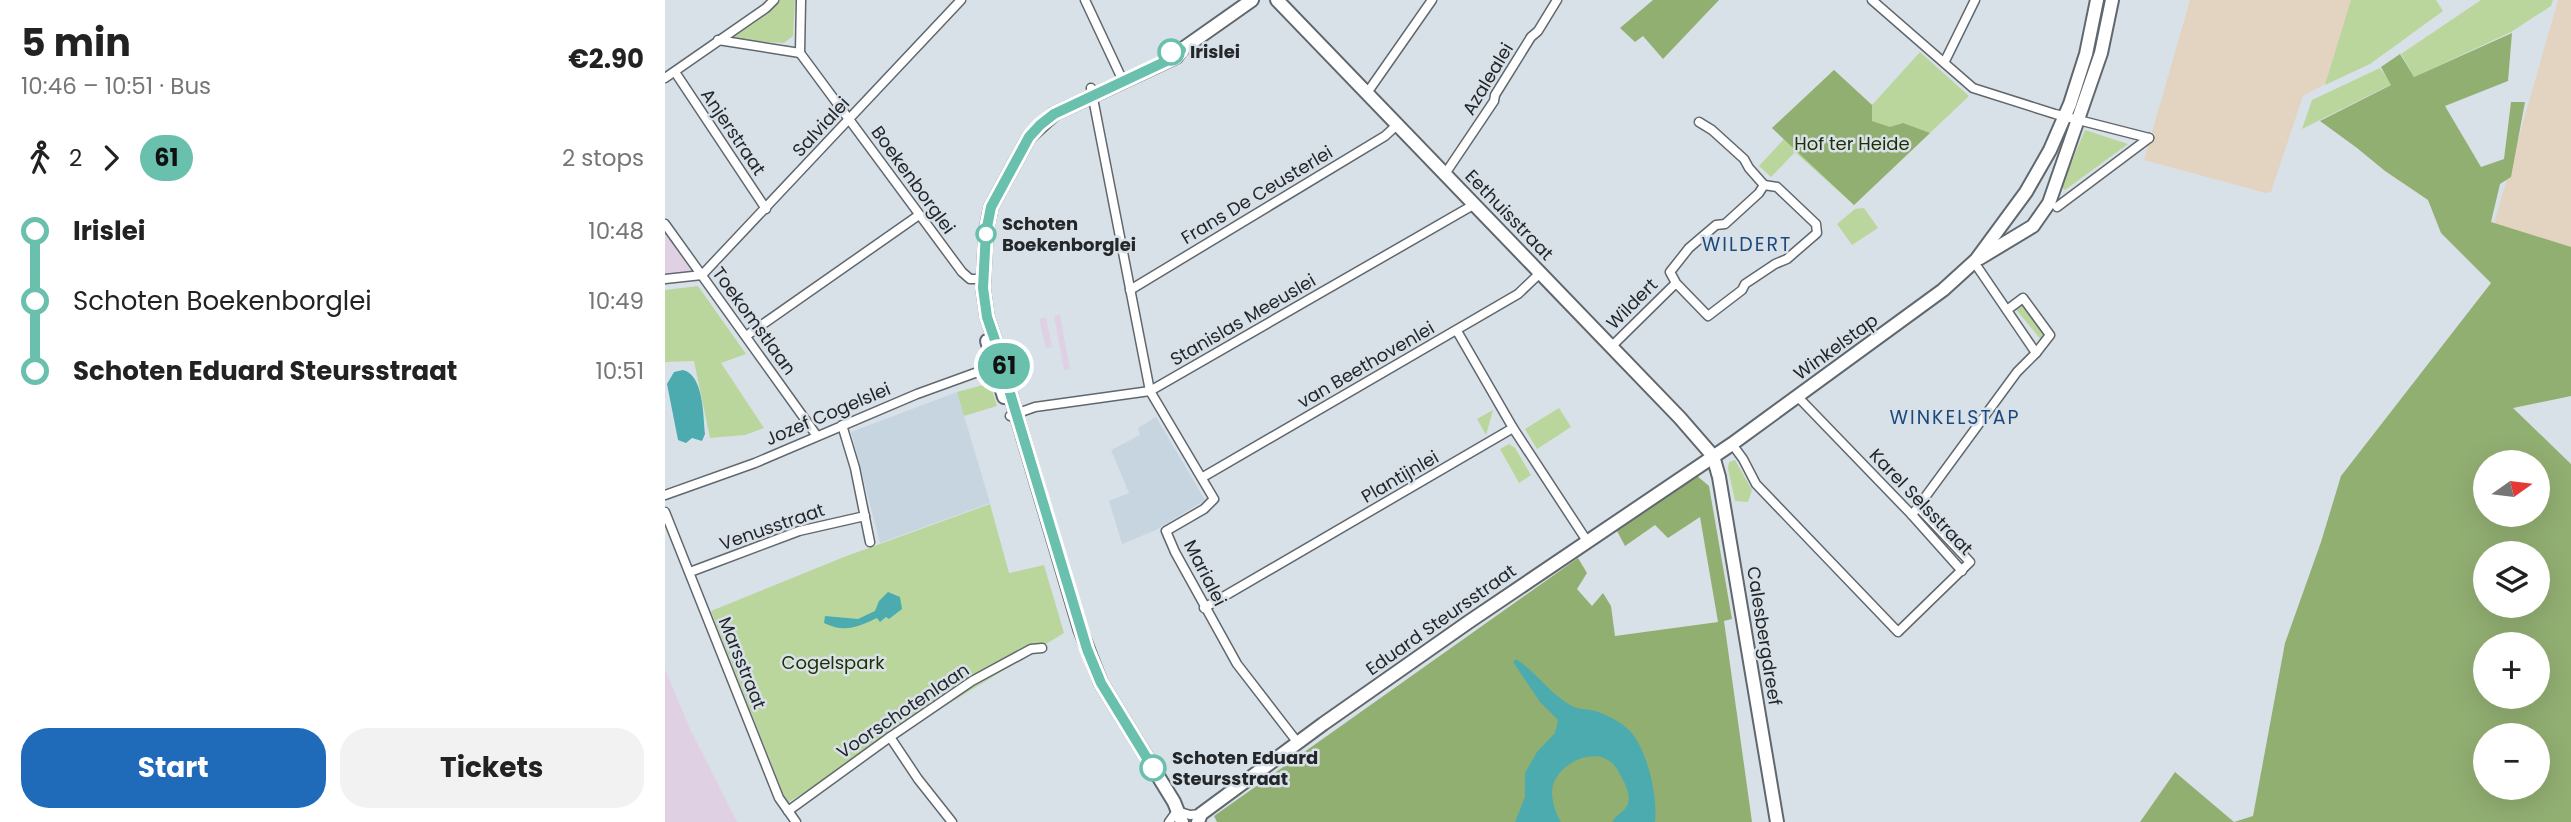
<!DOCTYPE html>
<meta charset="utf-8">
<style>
body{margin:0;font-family:Poppins,sans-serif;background:#f2f2f2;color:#222;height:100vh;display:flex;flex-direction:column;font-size:26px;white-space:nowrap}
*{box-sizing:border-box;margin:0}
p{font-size:23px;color:#767676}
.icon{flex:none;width:38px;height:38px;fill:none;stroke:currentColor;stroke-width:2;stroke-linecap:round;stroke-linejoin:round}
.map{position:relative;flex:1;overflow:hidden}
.panel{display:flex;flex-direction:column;background:#fff;width:665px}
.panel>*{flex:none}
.badge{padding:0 14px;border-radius:23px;font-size:24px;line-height:46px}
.needle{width:46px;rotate:76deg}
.controls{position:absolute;left:1808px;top:450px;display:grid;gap:14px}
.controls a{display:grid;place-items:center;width:77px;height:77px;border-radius:50%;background:#fff;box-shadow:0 7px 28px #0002;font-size:35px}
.map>.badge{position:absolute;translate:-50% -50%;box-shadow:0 0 0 4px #fff}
.legs{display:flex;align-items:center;gap:10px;height:77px;padding:0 21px;font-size:23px}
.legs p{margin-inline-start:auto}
.overview{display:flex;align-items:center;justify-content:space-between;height:119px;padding:0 21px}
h1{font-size:38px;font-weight:700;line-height:52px}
.button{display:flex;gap:14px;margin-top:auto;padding:14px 21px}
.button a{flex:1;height:80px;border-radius:28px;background:#206aba;color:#fff;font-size:28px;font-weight:700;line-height:80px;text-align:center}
.button a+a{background:#f2f2f2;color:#222}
ul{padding:0 21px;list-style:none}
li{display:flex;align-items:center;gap:24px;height:70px;font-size:26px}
li i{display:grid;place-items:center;width:10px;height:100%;margin:0 9px;background:currentColor}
li i::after{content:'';width:18px;height:18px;margin:-9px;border:5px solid;border-radius:50%;background:#fff}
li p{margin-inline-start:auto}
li:first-child i{background:linear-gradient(#0000 50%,currentColor 0)}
li:last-child i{background:linear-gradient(currentColor 50%,#0000 0)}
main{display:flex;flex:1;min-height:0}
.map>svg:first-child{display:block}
</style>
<main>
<section class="panel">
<div class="overview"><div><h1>5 min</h1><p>10:46 – 10:51 · Bus</p></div><b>€2.90</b></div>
<div class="legs"><svg class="icon" aria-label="walk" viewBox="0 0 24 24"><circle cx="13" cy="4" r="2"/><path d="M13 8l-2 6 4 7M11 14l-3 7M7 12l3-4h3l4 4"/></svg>2<svg class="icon" aria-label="forward" viewBox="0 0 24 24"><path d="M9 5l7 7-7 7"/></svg><b class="badge" style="background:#69c0ac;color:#111">61</b><p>2 stops</p></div>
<ul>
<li><i style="color:#69c0ac"></i><b>Irislei</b><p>10:48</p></li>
<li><i style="color:#69c0ac"></i><span>Schoten Boekenborglei</span><p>10:49</p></li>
<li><i style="color:#69c0ac"></i><b>Schoten Eduard Steursstraat</b><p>10:51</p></li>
</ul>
<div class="button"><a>Start</a><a>Tickets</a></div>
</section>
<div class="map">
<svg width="1906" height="822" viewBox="0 0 1906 822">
<rect width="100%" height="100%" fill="#d9e1e8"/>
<g fill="#e3d3c1">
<polygon points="1525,0 1690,0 1666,81 1638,96 1606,192 1601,193 1479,160"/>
<polygon points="1893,0 1906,0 1906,251 1828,227"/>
</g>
<g fill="#e0d0e3">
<polygon points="0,232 33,279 0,285"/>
<polygon points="395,315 405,369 399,370 389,316"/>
<polygon points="381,317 387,347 381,348 374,319"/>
<polygon points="0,669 25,729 72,822 0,822"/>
</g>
<g fill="#c7d5e1">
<polygon points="292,392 325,503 215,543 186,432"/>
<polygon points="491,417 540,500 491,530 457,544 444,501 464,493 446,450 475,435 473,428"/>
</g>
<g fill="#bad69c">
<polygon points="111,0 130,0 128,36 119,43 68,40 63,34"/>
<polygon points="1686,0 1771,0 1778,11 1705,64 1660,85"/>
<polygon points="1816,0 1888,0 1886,6 1846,32 1749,77 1736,54"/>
<polygon points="1255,52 1304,96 1189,205 1130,152 1106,177 1094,166 1119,139 1107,128 1169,70 1207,105"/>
<polygon points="1715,68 1727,84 1637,129 1647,100"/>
<polygon points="1420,130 1463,144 1400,190 1396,187"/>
<polygon points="1199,208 1213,228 1187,245 1172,224 1190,209"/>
<polygon points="33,286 81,354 56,363 99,428 80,435 45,438 29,361 0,362 0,290"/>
<polygon points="1356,301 1382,334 1377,341 1349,307"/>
<polygon points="325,383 332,406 299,416 292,392"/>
<polygon points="894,408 906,427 872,449 860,429"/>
<polygon points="828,410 821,435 812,419"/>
<polygon points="844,444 850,448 866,475 854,483 835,449"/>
<polygon points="1070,460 1087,490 1083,502 1070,501 1063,469 1064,462"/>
<polygon points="325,504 344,573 379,565 399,633 122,803 46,611 179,557"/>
</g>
<g fill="#92af72" fill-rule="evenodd">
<polygon points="988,0 1054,0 998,59 978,36 970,42 955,28"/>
<path d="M 1847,33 L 1843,81 L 1780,106 L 1816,167 L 1839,159 L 1846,102 L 1860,102 L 1846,177 L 1835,184 L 1826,222 L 1906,247 L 1906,396 L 1848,408 L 1906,464 L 1906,822 L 1475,822 L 1510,772 L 1569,822 L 1588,816 L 1620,643 L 1656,542 L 1676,476 L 1826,283 L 1776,233 L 1763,200 L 1720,171 L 1692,148 L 1655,121 L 1726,85 L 1716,67 L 1735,54 L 1749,77 ZM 1872,462 L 1872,514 L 1820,514 L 1820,462 ZM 1872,553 L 1872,606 L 1820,606 L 1820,553 ZM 1820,644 L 1872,644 L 1872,696 L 1820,696 ZM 1820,735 L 1872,735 L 1872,788 L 1820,788 Z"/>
<polygon points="1169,70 1207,105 1207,121 1225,127 1238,123 1265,133 1189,205 1107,128"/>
<polygon points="1031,475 1044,486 1067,619 1059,621 1087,822 552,822 549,816 913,558 922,573 912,589 927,606 938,593 946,606 950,636 1053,622 1035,517 1003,538 990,525 960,546 952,531"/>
</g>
<g fill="#4cabaf">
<path d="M 18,370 C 39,375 38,416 40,434 L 37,441 L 27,438 L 21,443 L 13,440 L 2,384 L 9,372 Z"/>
<path d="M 223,592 L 235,597 L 237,609 L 224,619 L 221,617 L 215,622 L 212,618 C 193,627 179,633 159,623 L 160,616 L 193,619 L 210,611 L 214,601 Z"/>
<path d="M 851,659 C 871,672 884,693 905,705 C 914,711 926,708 936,713 C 945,717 956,722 964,730 C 982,748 993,796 990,822 L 947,822 C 951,816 958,812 962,806 C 966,798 962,787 958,780 C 955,774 951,766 946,762 C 927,747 894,764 888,785 C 885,797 890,812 896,822 L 850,822 L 860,797 L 860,773 L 872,752 L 890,733 L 893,720 L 875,702 L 848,662 Z"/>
</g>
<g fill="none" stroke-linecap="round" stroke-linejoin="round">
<defs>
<g id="street">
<polyline points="420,0 458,81"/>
<polyline points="1207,0 1308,88 1390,114 1484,138"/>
<polyline points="53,40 135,53"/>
<polyline points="135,53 297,272 305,279 318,279"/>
<polyline points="135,53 136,0"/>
<polyline points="1280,61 1310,0"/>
<polyline points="10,72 101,209"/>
<polyline points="0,78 101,8 109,0"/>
<polyline points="426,88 485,391 549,499 539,509 501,531 510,552 572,664 633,743"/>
<polyline points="702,93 767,0"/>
<polyline points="1034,122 1047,130 1079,159 1084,168 1099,185"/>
<polyline points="780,174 829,101 830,95 866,37 873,31 892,0"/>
<polyline points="1392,207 1484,138"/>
<polyline points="0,224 152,436"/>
<polyline points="37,275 296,0"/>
<polyline points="0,279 37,275"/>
<polyline points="465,290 720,136 733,124"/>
<polyline points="1342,310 1358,298 1385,335 1371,353"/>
<polyline points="81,336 254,215"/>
<polyline points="946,347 1011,283 1043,316 1077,290 1080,284 1110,264 1122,259 1152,233 1151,224 1112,187 1099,185 1094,193 1060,224 1051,225 1024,248 1005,272 1011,283"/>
<polyline points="1133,397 1247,515 1297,571"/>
<polyline points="345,416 370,407 485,391 810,204"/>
<polyline points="177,425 190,468 205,542"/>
<polyline points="848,428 922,541"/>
<polyline points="1067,444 1078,459 1091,484 1233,632 1305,562 1253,507"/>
<polyline points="538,477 853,294 875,273"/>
<polyline points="0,495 90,463 252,394 332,365"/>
<polyline points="0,512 114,798 131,822"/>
<polyline points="1247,515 1352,372 1371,353 1309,262"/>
<polyline points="25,572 134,531 200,516"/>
<polyline points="539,608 848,428 792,331"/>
<polyline points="225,737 253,779 287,822"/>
<polyline points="123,811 225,737 307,681 366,649 377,648"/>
<polyline points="504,822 512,811 525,815 536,814"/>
</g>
<g id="secondary">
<polyline points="612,0 1015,418 1048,456 1054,477 1112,822"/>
<polyline points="1315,258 1368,226 1384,203 1436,53 1447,0"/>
<polyline points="322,341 339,397"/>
<polyline points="517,822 509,802 436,683 415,629 345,393 343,378 322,317 318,288 321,231 326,207 364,137 389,114 511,57 516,50 587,0"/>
<polyline points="533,822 536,814 658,724 805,621 1067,444 1278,290 1311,260 1361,192 1385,150 1405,104 1421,54 1432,0"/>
</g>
</defs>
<use href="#street" stroke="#60676d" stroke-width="11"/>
<use href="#secondary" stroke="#60676d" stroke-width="16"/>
<use href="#street" stroke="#fff" stroke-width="8"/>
<use href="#secondary" stroke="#fff" stroke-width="12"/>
</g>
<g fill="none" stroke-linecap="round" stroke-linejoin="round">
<defs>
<polyline id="line-1" points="488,768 436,683 422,649 345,393 343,378 322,317 318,288 321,232 326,207 364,137 375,125 389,114 510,57 516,50 506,52"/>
</defs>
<use href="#line-1" stroke="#fff" stroke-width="16"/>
<use href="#line-1" stroke="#69c0ac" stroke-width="10"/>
</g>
<g fill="#fff" stroke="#69c0ac" stroke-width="3.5">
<circle cx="506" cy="52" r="12"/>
<circle cx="321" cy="234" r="9"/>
<circle cx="488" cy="768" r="12"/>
</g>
<g text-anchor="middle" stroke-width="5" stroke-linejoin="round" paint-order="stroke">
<g font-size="18" font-weight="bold" fill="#24272a" stroke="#d9e1e8" text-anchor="start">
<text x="525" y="58">Irislei</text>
<text x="337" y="230">Schoten<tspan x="337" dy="21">Boekenborglei</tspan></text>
<text x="507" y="764">Schoten Eduard<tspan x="507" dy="21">Steursstraat</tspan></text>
</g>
<g font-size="18" fill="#24272a" stroke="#d9e1e8">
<text transform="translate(823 79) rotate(-59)" y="6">Azalealei</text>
<text transform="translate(156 127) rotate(-47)" y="6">Salvialei</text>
<text transform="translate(68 132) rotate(56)" y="6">Anjerstraat</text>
<text transform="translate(248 180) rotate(54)" y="6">Boekenborglei</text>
<text transform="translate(592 195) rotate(-31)" y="6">Frans De Ceusterlei</text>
<text transform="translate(844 215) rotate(46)" y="6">Eethuisstraat</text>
<text transform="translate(967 304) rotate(-45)" y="6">Wildert</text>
<text transform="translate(578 320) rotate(-30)" y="6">Stanislas Meeuslei</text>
<text transform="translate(89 321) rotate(54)" y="6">Toekomstlaan</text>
<text transform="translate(1171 347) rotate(-36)" y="6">Winkelstap</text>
<text transform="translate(701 365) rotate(-30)" y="6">van Beethovenlei</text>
<text transform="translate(163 414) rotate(-23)" y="6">Jozef Cogelslei</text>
<text transform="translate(735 477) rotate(-30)" y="6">Plantijnlei</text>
<text transform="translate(1256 502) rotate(46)" y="6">Karel Selsstraat</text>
<text transform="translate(107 527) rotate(-19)" y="6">Venusstraat</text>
<text transform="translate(540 573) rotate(63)" y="6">Marialei</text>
<text transform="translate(776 620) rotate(-35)" y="6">Eduard Steursstraat</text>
<text transform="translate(1099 636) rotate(81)" y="6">Calesbergdreef</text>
<text transform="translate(77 663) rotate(68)" y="6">Marsstraat</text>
<text transform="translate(238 711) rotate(-34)" y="6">Voorschotenlaan</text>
</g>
<g font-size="18" fill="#1e2f02" stroke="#d9e1e8">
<text x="1187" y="150">Hof ter Heide</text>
<text x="168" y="669">Cogelspark</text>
</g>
<g font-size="19" letter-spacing="2" fill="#1b497c" stroke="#d9e1e8">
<text x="1082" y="251">WILDERT</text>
<text x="1290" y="424">WINKELSTAP</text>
</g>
</g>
</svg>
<div class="controls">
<a><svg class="needle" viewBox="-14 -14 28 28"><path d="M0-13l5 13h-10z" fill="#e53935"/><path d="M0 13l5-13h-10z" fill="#767676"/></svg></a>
<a><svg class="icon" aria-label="layers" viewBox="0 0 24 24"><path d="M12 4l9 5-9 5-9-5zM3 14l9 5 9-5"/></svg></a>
<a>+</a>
<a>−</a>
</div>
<b class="badge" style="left:339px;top:366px;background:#69c0ac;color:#111">61</b>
</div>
</main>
